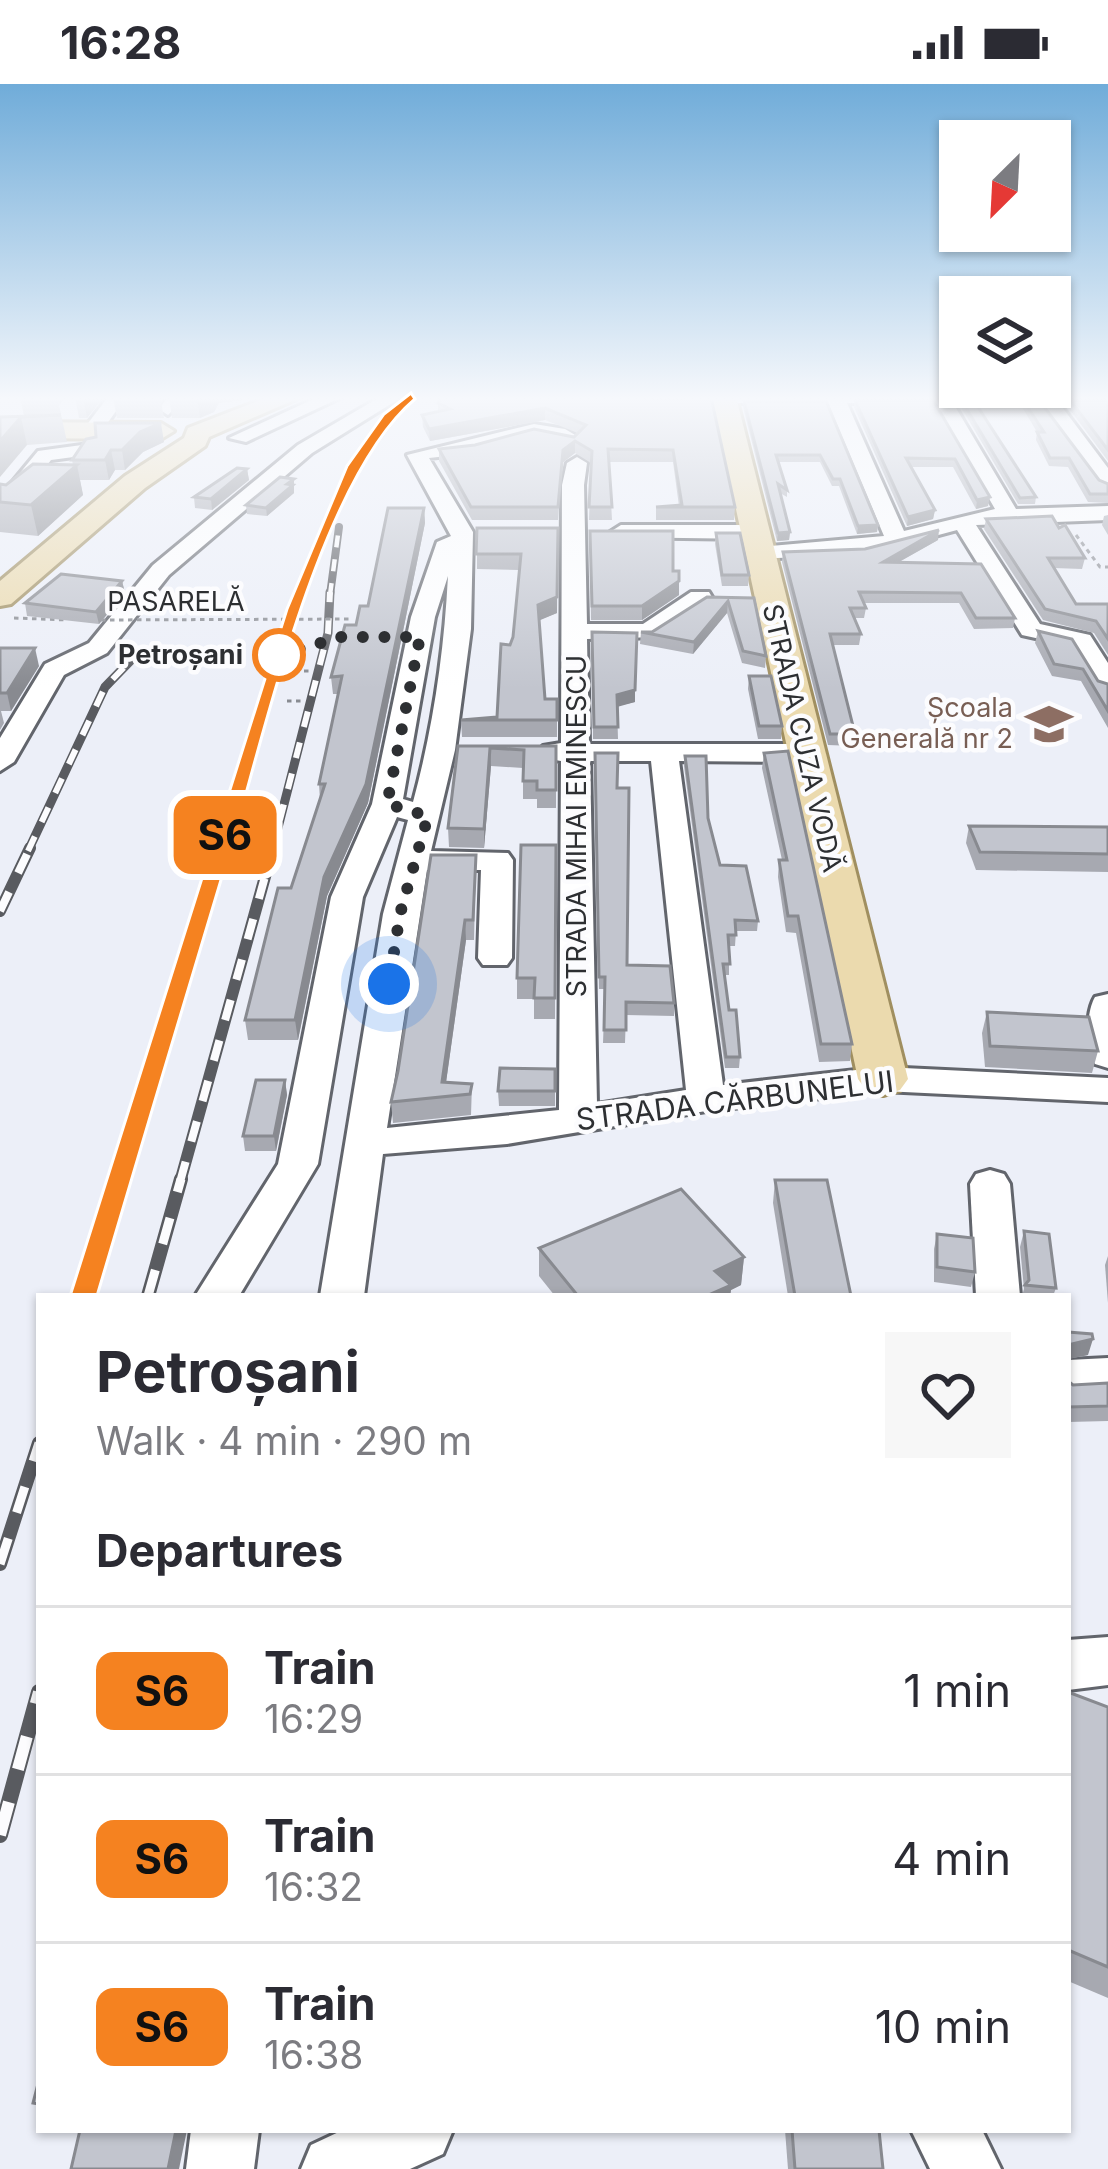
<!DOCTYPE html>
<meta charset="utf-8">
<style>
body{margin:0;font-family:Inter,sans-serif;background:#f7f7f7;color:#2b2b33;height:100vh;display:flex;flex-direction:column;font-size:45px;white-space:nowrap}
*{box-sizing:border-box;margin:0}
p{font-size:39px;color:#7c7c81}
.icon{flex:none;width:66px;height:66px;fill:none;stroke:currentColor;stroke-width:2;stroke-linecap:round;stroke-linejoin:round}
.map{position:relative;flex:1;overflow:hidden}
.details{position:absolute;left:36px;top:1209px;width:1035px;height:840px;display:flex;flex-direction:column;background:#fff;border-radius:0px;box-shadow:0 3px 9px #0004}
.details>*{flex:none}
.badge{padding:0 24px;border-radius:18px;font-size:42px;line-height:78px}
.needle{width:78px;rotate:204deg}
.controls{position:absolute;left:939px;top:36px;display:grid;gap:24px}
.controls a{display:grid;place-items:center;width:132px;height:132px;border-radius:0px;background:#fff;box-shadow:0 3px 9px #0004;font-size:60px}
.you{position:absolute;width:60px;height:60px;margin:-30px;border:9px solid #fff;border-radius:50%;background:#1a73e8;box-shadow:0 0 0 18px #1a73e833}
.map>.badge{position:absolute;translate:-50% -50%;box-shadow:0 0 0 6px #fff}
h2{padding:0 60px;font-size:45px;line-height:108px}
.round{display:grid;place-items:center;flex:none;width:126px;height:126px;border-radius:0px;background:#f7f7f7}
.headline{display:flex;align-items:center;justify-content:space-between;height:204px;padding:0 60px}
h1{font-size:57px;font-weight:700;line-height:90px}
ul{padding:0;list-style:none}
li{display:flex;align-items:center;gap:36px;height:168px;padding:0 60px;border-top:3px solid #e1e1e2}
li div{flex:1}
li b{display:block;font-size:45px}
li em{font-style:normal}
li .badge{min-width:132px;font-weight:700;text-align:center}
.status{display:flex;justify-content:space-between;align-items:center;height:84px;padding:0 60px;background:#fff;direction:ltr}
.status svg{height:33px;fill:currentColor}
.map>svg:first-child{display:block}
</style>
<div class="status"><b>16:28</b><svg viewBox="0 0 49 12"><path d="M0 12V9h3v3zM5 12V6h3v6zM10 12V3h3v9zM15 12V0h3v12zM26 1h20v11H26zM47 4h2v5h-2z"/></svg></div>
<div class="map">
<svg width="1108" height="2085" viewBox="0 0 1108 2085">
<rect width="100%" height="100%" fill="#eceff8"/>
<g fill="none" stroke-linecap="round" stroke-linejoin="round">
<defs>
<g id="minor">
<polygon points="108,313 126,313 99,351 85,351 82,347"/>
<polygon points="168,313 186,313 168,331 159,325"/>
<polygon points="318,313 342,313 246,358 229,354"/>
<polygon points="380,313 402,313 312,369 169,491 107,569 64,591 14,678 0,687 0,654 45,580 89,559 153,481 298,361"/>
<path d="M 563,313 L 1108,313 L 1108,319 L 1059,319 L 1108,384 L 1108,404 L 1101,402 L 1040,319 L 953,319 L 1016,425 L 1108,422 L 1108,436 L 976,441 L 1040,540 L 1090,551 L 1108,579 L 1108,608 L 1099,606 L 1072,562 L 1022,551 L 957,446 L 864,471 L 750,475 L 750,465 L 758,463 L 884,452 L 828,319 L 572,319 ZM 847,319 L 934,319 L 995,425 L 904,447 Z"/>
<path d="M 534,340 L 565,345 L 582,355 L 572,361 L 534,352 L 474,369 L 429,374 L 473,448 L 471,545 L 455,666 L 431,767 L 508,769 L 513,776 L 512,874 L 507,881 L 483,881 L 478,874 L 481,786 L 427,786 L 387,1044 L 559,1026 L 561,677 L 543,674 L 539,668 L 543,662 L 561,659 L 562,401 L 567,379 L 577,373 L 587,379 L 584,401 L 587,540 L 643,540 L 691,508 L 709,508 L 712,513 L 658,553 L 587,555 L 589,660 L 805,660 L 819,669 L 805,678 L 679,677 L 723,1001 L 883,983 L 1108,994 L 1108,1018 L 883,1007 L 706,1027 L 507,1060 L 383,1070 L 364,1212 L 320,1212 L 383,830 L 408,736 L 397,733 L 363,813 L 318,1080 L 239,1212 L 195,1212 L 278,1080 L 331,813 L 372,720 L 411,533 L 437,458 L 451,452 L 407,371 ZM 448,492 C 444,569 433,644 413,718 L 403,715 L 435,533 ZM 590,677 L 651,677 L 686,1006 L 597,1020 Z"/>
<polygon points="89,360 96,362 96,370 51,376 13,426 0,426 0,413 38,367"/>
<polygon points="621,441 754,441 765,448 754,455 613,453 610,448"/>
<path d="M 1108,910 L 1108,984 L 1095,980 C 1085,965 1086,928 1095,913 Z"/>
<polygon points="990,1086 1004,1090 1010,1100 1020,1212 976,1212 970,1100 976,1090"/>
<polygon points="1108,1274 1108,1310 1068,1312 1068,1276"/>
<polygon points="1108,1553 1108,1601 1068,1606 1068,1556"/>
<polygon points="191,2046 259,2046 254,2085 186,2085"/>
<polygon points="343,2046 453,2046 443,2070 410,2085 301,2085 311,2061"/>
<polygon points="911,2046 982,2046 1001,2085 930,2085"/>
</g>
<g id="major">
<polygon points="268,313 301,313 209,353 205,362 145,404 11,520 0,522 0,497 125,392 184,354 188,344"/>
<polygon points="712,313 736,313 908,995 900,1006 883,1011 866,1006 858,995"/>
<polygon points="0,338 161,339 174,347 161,355 0,354"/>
</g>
</defs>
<use href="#minor" stroke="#62656c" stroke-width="6"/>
<use href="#major" stroke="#a08f60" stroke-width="6"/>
<g stroke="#888b91" stroke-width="3" stroke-dasharray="4.5 4.5" stroke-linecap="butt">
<polyline points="1076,451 1100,483 1108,483"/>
<polyline points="14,534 68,536"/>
<polyline points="295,587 312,587"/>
<polyline points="287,617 303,617"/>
</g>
<use href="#minor" fill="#fff" fill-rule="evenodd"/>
<use href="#major" fill="#ebdaae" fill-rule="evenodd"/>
<defs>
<g id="rail-far4">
<path d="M 298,511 C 324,438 358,370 411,313"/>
<polyline points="330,511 339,443"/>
</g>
<g id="rail-far3">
<polyline points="28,767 105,603 135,572"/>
<polyline points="219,767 299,508"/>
<polyline points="272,767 328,549 330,508"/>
</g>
<g id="rail-far2">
<polyline points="0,827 30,764"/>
<polyline points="119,1098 220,764"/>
<polyline points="180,1098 273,764"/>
</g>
<g id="rail-far1">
<polyline points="83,1212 119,1095"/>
<polyline points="148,1212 181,1095"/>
<polyline points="0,1480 39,1359"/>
</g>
<polyline id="rail" points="0,1751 39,1608"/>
</defs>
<use href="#rail-far4" stroke="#595b60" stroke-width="8"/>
<use href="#rail-far3" stroke="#595b60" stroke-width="9"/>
<use href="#rail-far2" stroke="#595b60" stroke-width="12"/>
<use href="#rail-far1" stroke="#595b60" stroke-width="14"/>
<use href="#rail" stroke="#595b60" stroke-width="16"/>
<use href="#rail-far4" stroke="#fcfcfe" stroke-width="4.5" stroke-dasharray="12" stroke-linecap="butt"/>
<use href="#rail-far3" stroke="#fcfcfe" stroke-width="6" stroke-dasharray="16" stroke-linecap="butt"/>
<use href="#rail-far2" stroke="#fcfcfe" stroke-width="8" stroke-dasharray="21" stroke-linecap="butt"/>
<use href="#rail-far1" stroke="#fcfcfe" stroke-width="9" stroke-dasharray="27" stroke-linecap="butt"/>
<use href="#rail" stroke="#fcfcfe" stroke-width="12" stroke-dasharray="34" stroke-linecap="butt"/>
<polyline stroke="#888b91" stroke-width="3" stroke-dasharray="4.5 4.5" stroke-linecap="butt" points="101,536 352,535"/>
</g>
<g fill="#a7a9b1">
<polygon points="20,313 67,313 59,321 67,358 27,361 0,333 24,332"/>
<polygon points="75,313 104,313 87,334 79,334"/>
<polygon points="113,313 165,313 161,317 164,334 117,334"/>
<polygon points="169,313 251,313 249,315 219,319 214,328 200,334 172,334"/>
<polygon points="683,315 735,423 734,436 656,436 656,423 679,422 673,378 609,378 612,436 589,436 591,379 575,369 562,379 558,436 472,436 439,377 439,365 574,353 578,349 545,336 430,357 423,343 422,331 438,328 438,319"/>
<polygon points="855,316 933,316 988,422 976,425 953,383 911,383 935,426 933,435 907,442 854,323"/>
<polygon points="1023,316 1099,396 1108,400 1108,419 1088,418 1068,383 1049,382 1036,356 1037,348 1022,323"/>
<polygon points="1070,316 1108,316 1108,377 1068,323"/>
<polygon points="744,317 826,317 878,441 877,448 857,450 839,402 832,402 820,378 779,378 787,406 787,413 780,409 790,448 789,456 777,457 743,323"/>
<polygon points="962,317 1036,413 1035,420 1018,420 961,323"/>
<polygon points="86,355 164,358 143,368 125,386 115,386 109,396 80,396 83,411 38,452 0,448 0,400 6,401 73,381 72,376"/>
<polygon points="247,385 249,396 212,426 195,424 194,413"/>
<polygon points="294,395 294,409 267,432 247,430 246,421"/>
<polygon points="424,424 425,439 368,719 327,812 298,956 248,956 245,936 320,716 319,700 339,610 333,610 331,593 356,541 368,522"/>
<polygon points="1108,431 1108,451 1102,441 1104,432"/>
<polygon points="986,435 1059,444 1085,474 1082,485 1054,484 1076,520 1108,520 1108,571 1094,549 1043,536 984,445"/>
<polygon points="477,444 558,444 557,529 539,536 545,615 557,615 557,653 462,653 461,636 497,633 510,561 513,553 519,486 477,485"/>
<polygon points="590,447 673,487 679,511 642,536 591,536"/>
<polygon points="716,449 749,491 748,502 722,502 715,460"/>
<polygon points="938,456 899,478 1015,534 1013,544 974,545 959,519 863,519 866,524 864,534 854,534 861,550 859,561 833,561 855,650 854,662 828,661 782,478 783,468 865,465"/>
<polygon points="122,497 125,509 99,540 27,532 25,519"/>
<polygon points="707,513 754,514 766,572 765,584 742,579 727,529 693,570 640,560 641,548 652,548"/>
<polygon points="1038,547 1098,597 1108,600 1108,644 1081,597 1052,592 1035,559"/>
<polygon points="592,548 635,618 617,622 618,655 593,655"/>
<polygon points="0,564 39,582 11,627 1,627 4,639 0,646"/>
<polygon points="749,592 782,642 781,655 758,655 748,605"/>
<polygon points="458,662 556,662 556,724 537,724 537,715 523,715 523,684 491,682 484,764 449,763 448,744"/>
<polygon points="595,669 617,704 627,881 674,919 674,932 626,931 625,959 603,959 605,905 599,905"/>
<polygon points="764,669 852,960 850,977 819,978 796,849 786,848 778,793 779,776 782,776 762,684"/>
<polygon points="685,672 708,734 720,781 758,837 757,847 736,847 735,862 729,862 729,891 724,891 729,926 740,973 739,984 725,984 684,682"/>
<polygon points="969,742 1108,743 1108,788 976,786 966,759"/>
<polygon points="556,761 555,935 534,935 534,915 517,915 517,894"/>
<polygon points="476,771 474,856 466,856 446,998 472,1000 471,1031 393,1039 391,1018"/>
<polygon points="987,928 1098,967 1092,989 985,983 982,949"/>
<polygon points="555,985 555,1022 499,1022 498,1007"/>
<polygon points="285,996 287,1011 276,1067 245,1067 243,1052"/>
<polygon points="775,1096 851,1212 788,1212 773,1119"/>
<polygon points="1024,1147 1056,1204 1053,1212 1022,1212 1024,1205 1020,1163"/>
<polygon points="937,1150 975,1188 971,1203 934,1198 934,1165"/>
<polygon points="539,1164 744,1173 741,1201 731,1206 730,1212 555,1212 539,1192"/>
<polygon points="1108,1172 1108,1219 1105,1181"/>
<polygon points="1068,1248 1088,1271 1068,1275 1068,1297 1073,1301 1108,1299 1108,1337 1068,1338"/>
<polygon points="1068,1608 1108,1623 1108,1914 1068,1897"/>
<polygon points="785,2046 879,2046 883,2085 788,2085"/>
</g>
<g fill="#888a90">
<polygon points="83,313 104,313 87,334"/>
<polygon points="197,313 251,313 249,315 219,319 214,328 200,334"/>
<polygon points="545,324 545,336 430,357 429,345"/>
<polygon points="21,333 27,361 0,393 0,357"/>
<polygon points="161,339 164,358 143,368 125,386 122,366 140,348"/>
<polygon points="575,357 575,369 562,379 558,436 563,366"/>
<polygon points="111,366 115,386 109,396 105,376"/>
<polygon points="77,381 83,411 38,452 31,421"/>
<polygon points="247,385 249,396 212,426 211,415"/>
<polygon points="294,395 294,409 267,432 266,424"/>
<polygon points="990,413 988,422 976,425 977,416"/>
<polygon points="424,424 425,439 368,719 327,812 298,956 295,936 324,793"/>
<polygon points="935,426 933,435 907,442 908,433"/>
<polygon points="878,441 877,448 857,450 858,442"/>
<polygon points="939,446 938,456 881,488 883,478"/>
<polygon points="790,448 789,456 777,457 778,449"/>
<polygon points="122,497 125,509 99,540 96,528"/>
<polygon points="679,497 679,511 642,536 642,522"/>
<polygon points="557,513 557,529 538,537 538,521"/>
<polygon points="728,517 727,529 693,570 694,558"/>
<polygon points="35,564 39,582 11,627 7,609"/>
<polygon points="635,606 635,618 617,623 617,611"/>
<polygon points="490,664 491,682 484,764 484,745"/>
<polygon points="465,836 466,856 444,1013 442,998"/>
<polygon points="285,996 287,1011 276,1067 274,1052"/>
<polygon points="744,1173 741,1201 731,1206 730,1212 706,1212 715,1187"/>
<polygon points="1093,1255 1088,1271 1068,1275 1068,1261"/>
<polygon points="176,2046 187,2046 179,2085 168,2085"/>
</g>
<g fill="#c2c5ce" stroke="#888a90" stroke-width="3">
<polygon points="443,313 601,313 684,315 684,313 711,313 735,423 656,423 682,421 673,366 608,365 612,423 589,423 592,367 575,357 563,366 558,423 471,423 439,365 475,361 534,345 574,353 586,341 545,324 429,345 422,331 450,325 438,319"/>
<polygon points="855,316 933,316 990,413 977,416 955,375 906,374 935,426 908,433"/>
<polygon points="1023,316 1039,316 1099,396 1108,400 1108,410 1090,410 1069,374 1050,374 1037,348 1044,348"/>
<polygon points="1070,316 1108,316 1108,366"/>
<polygon points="744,317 826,317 878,441 858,442 840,395 833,395 820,371 776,371 787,406 778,400 790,448 778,449"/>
<polygon points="962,317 974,317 1036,413 1020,414"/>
<polygon points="61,331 21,333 0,357 0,333"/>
<polygon points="95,339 161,339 140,348 122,366 111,366 105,376 72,376 86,355 96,353"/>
<polygon points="33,380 77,381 31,421 0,418 0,400 6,401"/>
<polygon points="237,384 247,385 211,415 194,413"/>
<polygon points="280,393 294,395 287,400 293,401 266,424 246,421"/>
<polygon points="388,424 424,424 366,700 324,793 295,936 245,936 278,804 291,804 325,700 319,700 342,592 331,593 345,541 356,541 360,522 368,522"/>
<polygon points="1052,432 1059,444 1065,441 1085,474 1048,474 1076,520 1108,520 1108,555 1096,537 1045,525 986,435"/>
<polygon points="477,444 558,444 557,513 538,521 545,615 557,615 557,636 461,636 497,633 501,560 510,561 513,553 521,470 476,470"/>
<polygon points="939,446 883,478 981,480 1015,534 976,534 961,509 859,508 866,524 850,524 861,550 830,550 855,650 830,650 783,468 865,465"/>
<polygon points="590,447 673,447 673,487 679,487 679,497 642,522 592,522"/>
<polygon points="716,449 740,449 749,491 722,491"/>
<polygon points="61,490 122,497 96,528 25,519"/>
<polygon points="707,513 754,514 766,572 743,567 728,517 694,558 641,548 652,548"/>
<polygon points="1038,547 1072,555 1098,597 1108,600 1108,627 1083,585 1054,580"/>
<polygon points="592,548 637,549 635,606 617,611 618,643 594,643"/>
<polygon points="0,564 35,564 7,609 0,609"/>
<polygon points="749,592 771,592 782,642 759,642"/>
<polygon points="458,662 556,662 556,706 537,706 537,697 523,697 524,666 490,664 484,745 448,744"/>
<polygon points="788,667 852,960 821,960 798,832 788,832 779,776 787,776 764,669"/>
<polygon points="595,669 618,669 617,704 629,704 627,881 670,882 674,919 626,918 626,946 604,946 605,893 599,893"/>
<polygon points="685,672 706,672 708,734 720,781 746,782 758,837 735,836 736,851 728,851 730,880 723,880 729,926 736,926 740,973 726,973"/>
<polygon points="969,742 1108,743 1108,770 980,768"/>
<polygon points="521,761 556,761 555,914 534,914 535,894 517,894"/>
<polygon points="431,771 476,771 473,836 465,836 442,998 472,1000 470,1010 391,1018 398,987"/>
<polygon points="987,928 1089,933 1098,967 990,962"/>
<polygon points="500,984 555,985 555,1007 498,1007"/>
<polygon points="256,996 285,996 274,1052 243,1052"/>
<polygon points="775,1096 827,1096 851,1212 795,1212"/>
<polygon points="681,1105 744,1173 715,1187 731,1201 706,1212 578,1212 539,1164"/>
<polygon points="1024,1147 1049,1150 1056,1204 1025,1201 1029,1196"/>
<polygon points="937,1150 973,1154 975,1188 937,1183"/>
<polygon points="1068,1248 1092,1250 1093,1255 1068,1261 1068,1297 1073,1301 1108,1299 1108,1322 1068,1323"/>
<polygon points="1068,1608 1108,1623 1108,1883 1068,1866"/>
<polygon points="39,1996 39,2020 33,2019"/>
<polygon points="80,2046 176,2046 168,2085 71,2085"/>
<polygon points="792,2046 879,2046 883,2085 795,2085"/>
</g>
<linearGradient id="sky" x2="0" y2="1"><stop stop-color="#70acd9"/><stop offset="0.52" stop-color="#f6f8fc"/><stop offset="1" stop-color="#f6f8fc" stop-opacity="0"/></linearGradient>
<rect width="1108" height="605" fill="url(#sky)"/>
<path fill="#f58220" stroke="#fff" stroke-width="3" d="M 411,309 L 415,315 C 321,395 266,645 230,766 C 185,915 141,1063 97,1212 L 83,1222 L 74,1219 L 70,1212 L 287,525 L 347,382 L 384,330 Z"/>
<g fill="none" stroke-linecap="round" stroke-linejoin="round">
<polyline stroke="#2d2f32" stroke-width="12" stroke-dasharray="0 21.6" points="279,571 341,553 420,553 387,720 428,732 400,830 389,900"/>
</g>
<defs>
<symbol id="school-bare" viewBox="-9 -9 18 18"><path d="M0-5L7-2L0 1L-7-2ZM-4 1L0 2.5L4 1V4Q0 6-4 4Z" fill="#8d6e63" stroke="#fcfcfe" stroke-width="2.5" paint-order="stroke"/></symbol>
</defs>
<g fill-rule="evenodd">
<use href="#school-bare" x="1016" y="607" width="66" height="66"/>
</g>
<circle fill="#fff" stroke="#f58220" stroke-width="6" cx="279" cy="571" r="24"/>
<g text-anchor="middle" stroke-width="9" stroke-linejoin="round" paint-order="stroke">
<g font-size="27" fill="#2d2f32" stroke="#fcfcfe">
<text x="176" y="527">PASARELĂ</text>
<text transform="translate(802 654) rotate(77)" y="9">STRADA CUZA VODĂ</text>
<text transform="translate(577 742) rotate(-90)" y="9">STRADA MIHAI EMINESCU</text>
</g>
<g font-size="27" font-weight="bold" fill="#2d2f32" stroke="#fcfcfe" text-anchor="end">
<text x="243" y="580">Petroșani</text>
</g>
<g font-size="27" fill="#785e54" stroke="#fcfcfe" text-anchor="end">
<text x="1013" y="633">Școala<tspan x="1013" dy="31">Generală nr 2</tspan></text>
</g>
<g font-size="30" fill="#2d2f32" stroke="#fcfcfe">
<text transform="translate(735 1017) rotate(-7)" y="10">STRADA CĂRBUNELUI</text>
</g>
</g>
</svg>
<div class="controls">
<a><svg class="needle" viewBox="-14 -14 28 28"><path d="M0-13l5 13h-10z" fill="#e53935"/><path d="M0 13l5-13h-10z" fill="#7c7c81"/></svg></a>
<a><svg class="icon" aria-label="layers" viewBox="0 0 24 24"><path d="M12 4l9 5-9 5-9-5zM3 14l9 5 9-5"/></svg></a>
</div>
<div class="you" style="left:389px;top:900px"></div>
<b class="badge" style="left:225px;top:751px;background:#f58220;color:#111">S6</b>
<section class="details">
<div class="headline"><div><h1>Petroșani</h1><p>Walk · 4 min · 290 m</p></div><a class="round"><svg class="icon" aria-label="heart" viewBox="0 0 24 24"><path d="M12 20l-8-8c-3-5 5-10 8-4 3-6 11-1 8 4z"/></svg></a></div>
<h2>Departures</h2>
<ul>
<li><span class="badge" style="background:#f58220;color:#111">S6</span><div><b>Train</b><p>16:29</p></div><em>1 min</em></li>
<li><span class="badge" style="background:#f58220;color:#111">S6</span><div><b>Train</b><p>16:32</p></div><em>4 min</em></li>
<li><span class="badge" style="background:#f58220;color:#111">S6</span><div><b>Train</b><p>16:38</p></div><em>10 min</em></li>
</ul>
</section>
</div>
